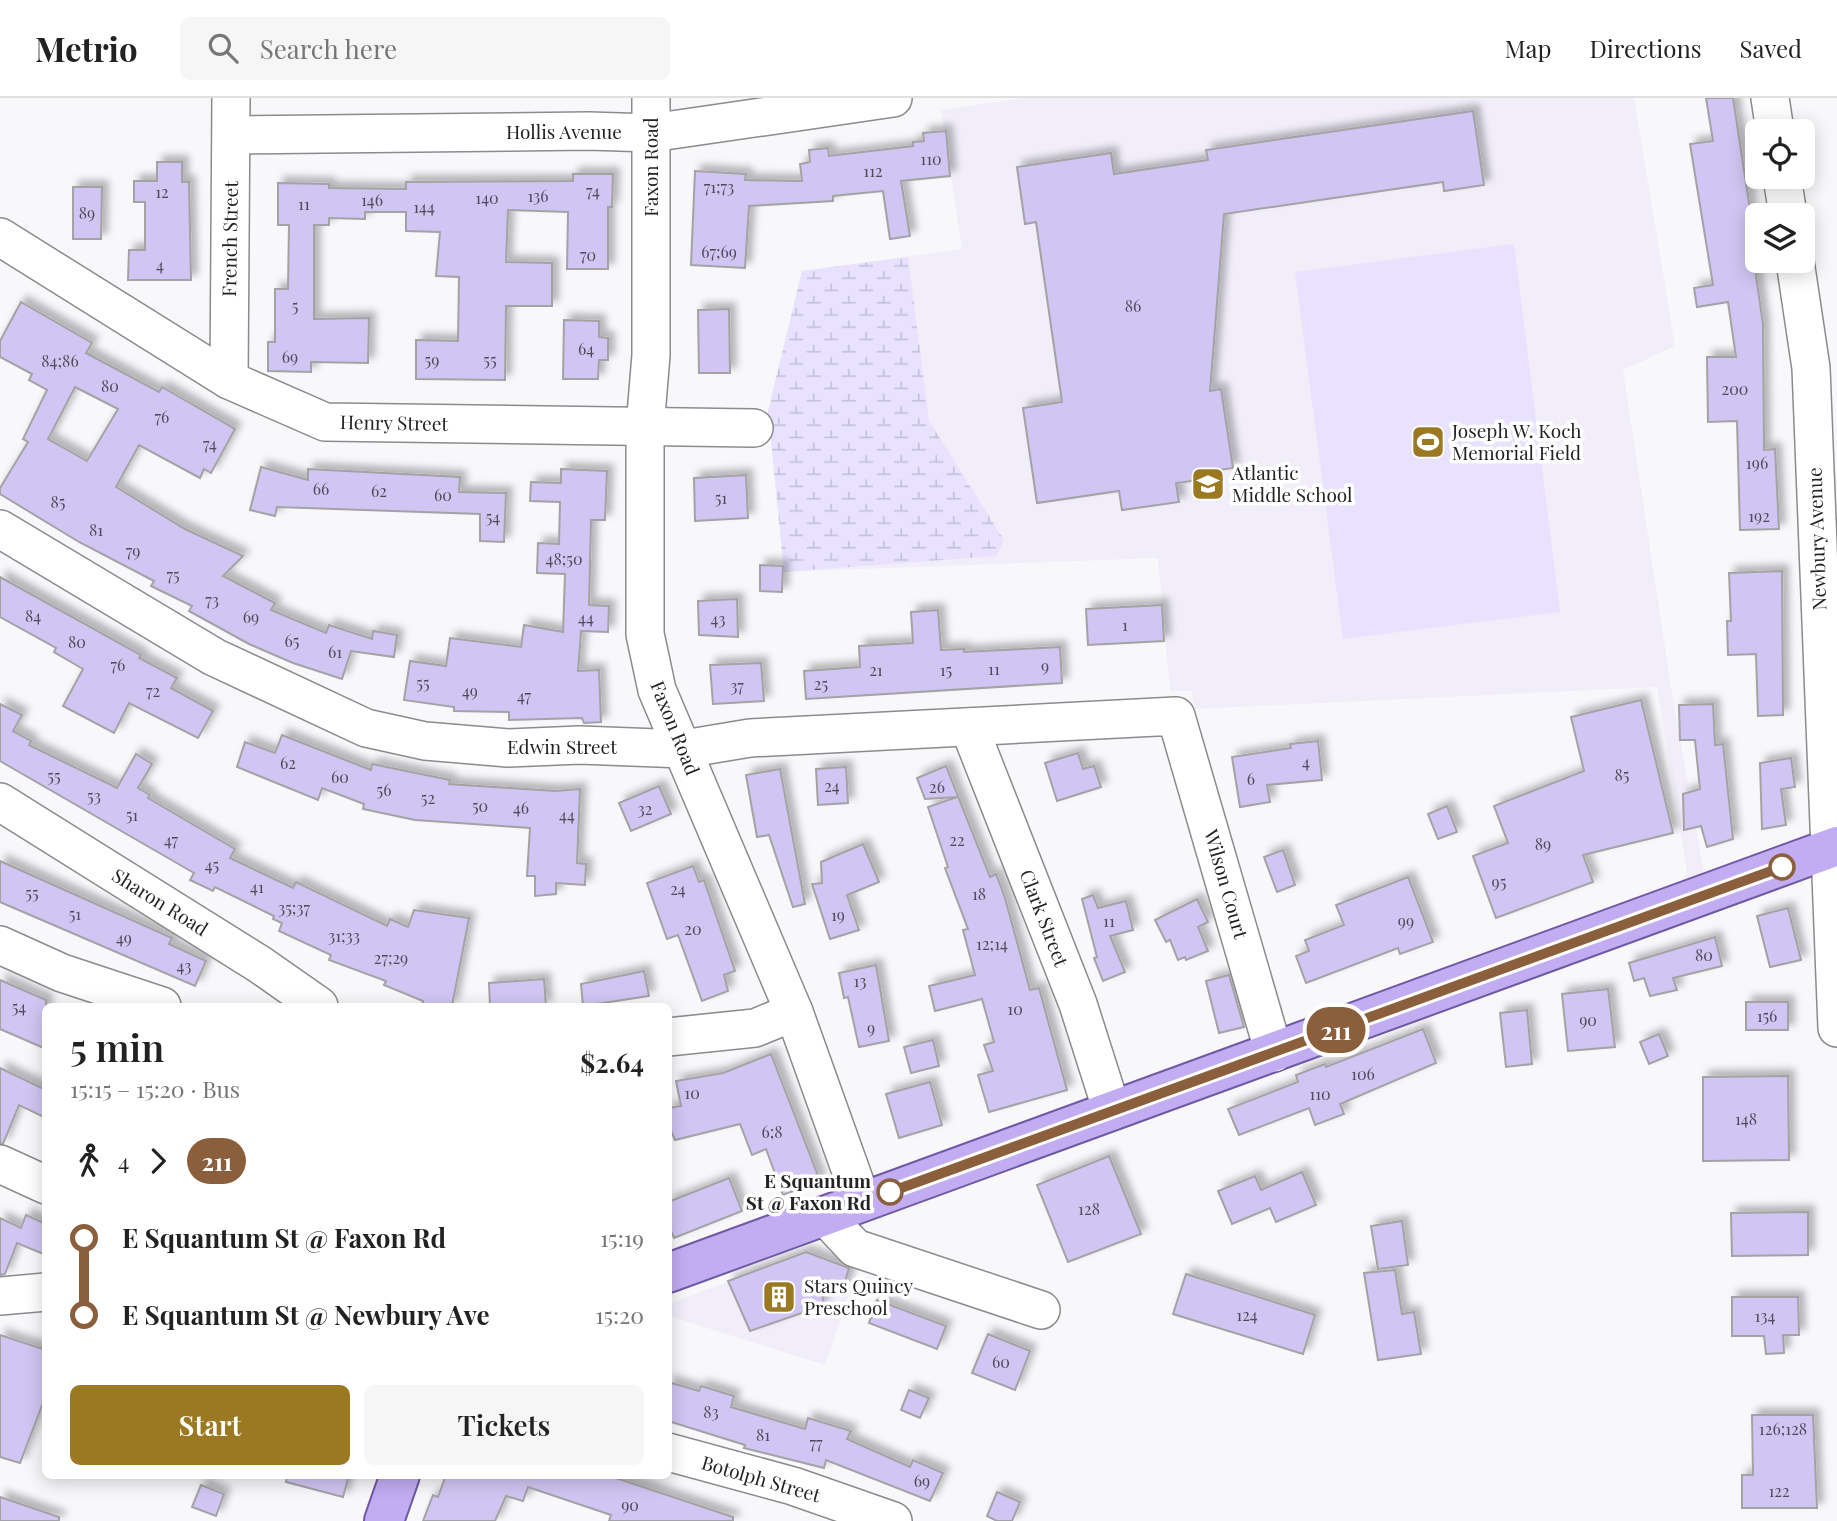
<!DOCTYPE html>
<meta charset="utf-8">
<style>
body{margin:0;font-family:"Playfair Display",serif;background:#f6f6f6;color:#222;height:100vh;display:flex;flex-direction:column;font-size:26px;white-space:nowrap}
*{box-sizing:border-box;margin:0}
p{font-size:23px;color:#767676}
.icon{flex:none;width:38px;height:38px;fill:none;stroke:currentColor;stroke-width:2;stroke-linecap:round;stroke-linejoin:round}
.map{position:relative;flex:1;overflow:hidden}
.sheet{position:absolute;left:42px;top:905px;width:630px;height:476px;display:flex;flex-direction:column;background:#fff;border-radius:10px;box-shadow:0 4px 18px #0003}
.sheet>*{flex:none}
.badge{padding:0 14px;border-radius:23px;font-size:24px;line-height:46px}
.fabs{position:absolute;left:1745px;top:21px;display:grid;gap:14px}
.fabs a{display:grid;place-items:center;width:70px;height:70px;border-radius:10px;background:#fff;box-shadow:0 4px 18px #0003;font-size:35px}
.map>.badge{position:absolute;translate:-50% -50%;box-shadow:0 0 0 4px #fff}
.legs{display:flex;align-items:center;gap:10px;height:77px;padding:0 28px;font-size:23px}
.legs p{margin-inline-start:auto}
.summary{display:flex;align-items:center;justify-content:space-between;height:119px;padding:0 28px}
h1{font-size:38px;font-weight:600;line-height:52px}
.cta{display:flex;gap:14px;margin-top:auto;padding:14px 28px}
.cta a{flex:1;height:80px;border-radius:10px;background:#9b7923;color:#fff;font-size:28px;font-weight:600;line-height:80px;text-align:center}
.cta a+a{background:#f6f6f6;color:#222}
ul{padding:0 28px;list-style:none}
li{display:flex;align-items:center;gap:24px;height:77px;font-size:26px}
li i{display:grid;place-items:center;width:10px;height:100%;margin:0 9px;background:currentColor}
li i::after{content:'';width:18px;height:18px;margin:-9px;border:5px solid;border-radius:50%;background:#fff}
li p{margin-inline-start:auto}
li:first-child i{background:linear-gradient(#0000 50%,currentColor 0)}
li:last-child i{background:linear-gradient(currentColor 50%,#0000 0)}
header{display:flex;align-items:center;gap:42px;box-sizing:border-box;height:98px;padding:0 35px;background:#fff;border-bottom:2px solid #e0e0e0}
header strong{font-size:33px}
nav{display:flex;gap:38px;margin-inline-start:auto;font-size:24px}
.search{width:490px;height:63px;background:#f6f6f6;display:flex;align-items:center;gap:18px;box-sizing:border-box;padding:0 24px;border-radius:10px;color:#767676;font-size:26px}
.map>svg:first-child{display:block}
</style>
<header>
<strong>Metrio</strong>
<div class="search"><svg class="icon" aria-label="search" viewBox="0 0 24 24"><circle cx="10" cy="10" r="6"/><path d="M15 15l6 6"/></svg>Search here</div>
<nav><a>Map</a><a>Directions</a><a>Saved</a></nav>
</header>
<div class="map">
<svg width="1837" height="1423" viewBox="0 0 1837 1423">
<defs>
<pattern id="wetland-marsh" width="20" height="14" patternUnits="userSpaceOnUse" patternTransform="scale(1.75)"><rect width="20" height="14" fill="#e8e2fe"/><path d="M1 5h8M5 5V1M11 12h8M15 12V8" fill="none" stroke="#c7c2da"/></pattern>
<filter id="shadow"><feDropShadow dx="6" dy="-6" stdDeviation="3.5" flood-color="#0004"/></filter>
</defs>
<rect width="100%" height="100%" fill="#f8f8fb"/>
<g fill="#f1eef9">
<polygon points="1023,0 1634,0 1675,248 1623,272 1671,589 1704,775 1688,780 1657,589 1195,611 1191,593 1170,593 1158,460 784,474 768,313 802,173 962,151 941,12"/>
<polygon points="806,1154 858,1172 825,1267 669,1218 669,1206"/>
</g>
<polygon fill="#e8e2fe" points="1514,146 1560,514 1343,541 1295,174"/>
<polygon fill="url(#wetland-marsh)" points="908,159 929,323 1004,442 996,458 784,474 768,313 802,173"/>
<g fill="#d1c6f3" stroke="#a3a2a5" stroke-width="2" fill-rule="evenodd" filter="url(#shadow)">
<polygon points="1706,0 1733,0 1759,170 1755,171 1763,226 1764,352 1775,351 1779,431 1740,432 1737,323 1708,324 1707,259 1736,259 1728,204 1697,209 1694,190 1713,187 1690,46 1713,43"/>
<polygon points="1473,13 1484,87 1444,93 1443,84 1224,116 1210,293 1221,291 1233,370 1199,375 1200,382 1176,385 1179,404 1122,412 1119,393 1037,405 1023,310 1062,304 1036,124 1025,126 1017,69 1111,55 1114,76 1208,62 1206,52"/>
<polygon points="946,33 950,78 901,83 910,138 890,141 883,93 833,98 833,103 749,108 745,170 691,167 695,73 746,76 745,82 802,83 800,66 810,64 809,52 828,50 829,58 913,48 913,44 924,43 923,35"/>
<polygon points="157,64 182,64 182,84 189,84 191,182 128,182 129,152 145,152 145,104 134,104 134,83 157,83"/>
<polygon points="573,76 613,76 612,109 608,109 608,171 567,171 568,114 508,112 506,164 552,165 552,208 506,208 505,282 416,281 416,242 458,243 459,179 436,178 440,134 406,133 406,114 365,114 365,121 329,120 329,127 314,127 314,221 369,220 368,265 311,264 311,274 268,273 268,244 275,244 275,191 288,191 289,127 278,127 278,85 329,86 329,90 406,91 406,84 573,83"/>
<polygon points="73,89 102,89 101,141 73,141"/>
<path d="M 21,204 L 92,245 L 86,255 L 159,294 L 162,289 L 235,331 L 211,375 L 204,371 L 200,380 L 139,347 L 116,389 L 185,431 L 243,458 L 223,478 L 275,505 L 271,512 L 326,535 L 329,527 L 372,541 L 373,533 L 397,537 L 394,559 L 351,553 L 342,581 L 293,565 L 249,546 L 189,513 L 192,508 L 151,488 L 154,483 L 79,444 L 0,396 L 0,390 L 28,344 L 23,341 L 47,292 L 29,282 L 32,276 L 0,259 L 0,243 ZM 75,289 L 118,311 L 87,363 L 48,341 Z"/>
<polygon points="729,211 730,275 699,275 698,212"/>
<polygon points="564,222 599,223 599,239 608,240 608,262 599,262 598,281 563,281"/>
<polygon points="261,369 308,382 308,371 460,379 459,394 506,395 504,444 480,443 480,416 277,409 275,418 250,412"/>
<polygon points="561,371 607,373 605,422 591,422 589,507 609,508 608,534 581,533 578,573 599,572 601,624 584,625 582,620 509,622 509,614 454,613 454,609 404,602 410,563 446,568 450,540 521,549 524,527 563,534 565,476 537,475 538,445 559,446 560,404 530,403 531,384 561,385"/>
<polygon points="746,377 748,420 695,423 694,380"/>
<polygon points="760,467 783,468 782,494 760,493"/>
<polygon points="1782,473 1783,617 1758,618 1756,556 1728,557 1727,523 1731,523 1729,475"/>
<polygon points="0,479 141,557 139,560 177,580 171,590 213,613 198,640 129,605 114,635 63,608 83,571 54,554 56,550 0,519"/>
<polygon points="737,501 738,539 699,537 698,503"/>
<polygon points="1162,507 1164,543 1088,547 1086,511"/>
<polygon points="938,512 941,552 964,551 964,554 1060,549 1062,585 806,601 804,573 860,569 859,548 913,545 911,514"/>
<polygon points="761,565 764,603 713,606 710,567"/>
<polygon points="1641,602 1673,735 1583,757 1593,784 1496,820 1473,758 1508,745 1494,708 1584,673 1571,619"/>
<polygon points="0,606 22,617 13,633 31,643 29,647 117,690 136,656 152,666 138,690 150,697 148,700 235,751 230,760 289,788 293,790 296,784 387,828 390,821 408,829 414,812 469,820 452,908 422,908 423,903 384,887 386,883 329,862 331,857 279,833 282,825 273,821 274,818 215,789 213,793 190,782 194,775 0,663"/>
<polygon points="1713,606 1715,647 1723,646 1733,741 1707,749 1701,728 1684,732 1683,696 1700,691 1695,642 1680,642 1679,607"/>
<polygon points="282,637 371,672 372,666 450,682 449,686 555,693 580,691 577,765 586,766 585,787 556,785 556,796 535,798 535,778 527,778 530,730 415,722 363,711 364,706 322,690 318,702 237,669 245,644 275,655"/>
<polygon points="1318,643 1322,682 1267,687 1270,704 1240,709 1232,659 1291,650 1290,646"/>
<polygon points="1078,655 1083,671 1094,668 1101,689 1057,703 1045,665"/>
<polygon points="1791,660 1795,689 1781,691 1786,727 1762,731 1760,665"/>
<polygon points="946,668 990,779 996,776 1005,800 1030,892 1039,890 1067,992 989,1014 978,977 993,973 984,947 994,944 982,901 935,913 929,888 975,877 963,832 968,831 945,770 948,769 928,709 957,699 925,701 917,680"/>
<polygon points="846,669 848,705 818,707 816,671"/>
<polygon points="780,671 805,806 793,809 769,737 757,739 746,677"/>
<polygon points="659,688 671,716 631,733 619,705"/>
<polygon points="1447,708 1457,734 1438,741 1428,716"/>
<polygon points="863,746 879,784 847,797 859,832 830,841 812,786 822,785 821,764"/>
<polygon points="1283,752 1295,787 1277,794 1264,759"/>
<polygon points="0,763 172,840 169,846 206,863 195,888 0,804"/>
<polygon points="693,768 699,784 704,782 735,873 724,877 728,893 702,903 678,837 667,841 647,785"/>
<polygon points="1408,779 1433,844 1400,856 1398,850 1306,885 1296,858 1309,853 1305,842 1344,827 1336,807"/>
<polygon points="1093,797 1098,810 1126,803 1133,832 1110,838 1125,874 1103,883 1094,860 1097,859 1082,801"/>
<polygon points="1197,801 1208,824 1198,829 1208,853 1186,862 1185,859 1178,862 1170,842 1166,844 1155,822"/>
<polygon points="1788,810 1801,862 1770,869 1757,818"/>
<polygon points="1715,839 1722,868 1673,880 1677,892 1650,898 1644,880 1634,883 1629,865"/>
<polygon points="876,867 889,943 859,949 848,899 844,900 839,875"/>
<polygon points="644,873 649,898 583,908 581,886"/>
<polygon points="1229,877 1244,929 1219,935 1206,883"/>
<polygon points="544,881 546,908 490,908 489,885"/>
<polygon points="0,882 46,902 46,951 0,931"/>
<polygon points="1608,891 1615,949 1568,953 1562,896"/>
<rect x="1746" y="904" width="42" height="28"/>
<polygon points="1527,912 1532,966 1506,969 1500,915"/>
<polygon points="1423,931 1436,965 1340,1006 1344,1016 1315,1027 1309,1010 1239,1037 1228,1011 1298,984 1296,977 1325,966 1326,969"/>
<polygon points="1659,936 1668,958 1649,966 1640,944"/>
<polygon points="933,942 939,968 911,975 904,949"/>
<polygon points="771,956 820,1083 783,1097 766,1051 752,1057 740,1026 675,1042 668,1026 668,1010 681,1008 676,983 723,975"/>
<polygon points="0,970 46,992 46,1020 19,1007 3,1046 0,1045"/>
<polygon points="1788,978 1789,1062 1703,1063 1703,979"/>
<polygon points="930,984 942,1027 899,1040 886,996"/>
<polygon points="1109,1058 1141,1136 1068,1164 1037,1087"/>
<polygon points="1302,1074 1316,1107 1276,1124 1270,1110 1232,1126 1218,1093 1255,1078 1261,1092"/>
<polygon points="729,1080 742,1113 674,1140 668,1126 668,1104"/>
<polygon points="1808,1114 1808,1157 1732,1158 1731,1115"/>
<polygon points="26,1117 46,1126 46,1157 17,1145 5,1176 0,1177 0,1120 21,1130"/>
<polygon points="1402,1123 1408,1167 1378,1171 1371,1128"/>
<polygon points="806,1154 849,1170 843,1191 825,1185 822,1208 750,1233 728,1183"/>
<polygon points="1395,1172 1402,1216 1414,1214 1421,1256 1378,1262 1364,1175"/>
<polygon points="1186,1176 1315,1217 1303,1256 1173,1216"/>
<polygon points="1732,1199 1798,1199 1799,1237 1783,1237 1784,1255 1766,1256 1764,1238 1732,1238"/>
<polygon points="877,1202 946,1228 937,1251 869,1225"/>
<polygon points="988,1236 1030,1253 1015,1292 972,1275"/>
<polygon points="0,1237 46,1252 46,1297 20,1365 0,1359"/>
<polygon points="668,1284 699,1293 701,1288 734,1298 731,1309 805,1331 808,1320 851,1333 847,1341 910,1369 913,1362 943,1375 930,1403 826,1362 824,1370 744,1350 745,1347 668,1323"/>
<polygon points="909,1292 929,1300 920,1320 901,1312"/>
<polygon points="1752,1317 1813,1317 1817,1410 1742,1410 1742,1377 1753,1377"/>
<polygon points="287,1377 349,1377 343,1399 286,1384"/>
<polygon points="446,1377 607,1377 733,1419 733,1423 609,1423 611,1417 528,1389 523,1403 506,1398 495,1423 423,1423 433,1397 438,1399"/>
<polygon points="201,1387 224,1396 216,1418 192,1409"/>
<polygon points="997,1394 1020,1404 1012,1423 997,1423 987,1418"/>
<polygon points="0,1399 59,1419 59,1423 0,1423"/>
</g>
<g fill="none" stroke-linecap="round" stroke-linejoin="round">
<defs>
<g id="minor">
<polyline points="651,0 651,257 645,329 645,536 657,592 794,914 862,1104"/>
<polyline points="1770,0 1775,33"/>
<polyline points="232,37 589,33 651,35 893,0"/>
<polyline points="1782,79 1788,117"/>
<polyline points="0,139 229,282 325,324 754,330"/>
<polyline points="1795,163 1811,270 1837,930"/>
<polyline points="229,282 231,0"/>
<polyline points="0,431 214,559 366,630 425,643 508,650 580,647 684,651 750,640 1176,618 1274,955"/>
<polyline points="969,629 1078,906 1112,1013"/>
<polyline points="0,704 259,866 319,908"/>
<polyline points="0,847 62,875 162,908"/>
<polyline points="668,939 755,930 794,914"/>
<polyline points="0,1066 46,1087"/>
<polyline points="825,1118 855,1150 1041,1212"/>
<polyline points="0,1198 46,1194"/>
<polyline points="668,1354 793,1388 893,1423"/>
</g>
<g id="major">
<polyline points="668,1175 1837,748"/>
<polyline points="384,1423 400,1377"/>
</g>
</defs>
<use href="#minor" stroke="#8b8b8d" stroke-width="40"/>
<use href="#major" stroke="#7059a4" stroke-width="42"/>
<use href="#minor" stroke="#fff" stroke-width="37"/>
<use href="#major" stroke="#c2adf2" stroke-width="38"/>
</g>
<g fill="none" stroke-linecap="round" stroke-linejoin="round">
<defs>
<polyline id="line-1" points="890,1094 1782,769"/>
</defs>
<use href="#line-1" stroke="#fff" stroke-width="16"/>
<use href="#line-1" stroke="#8b5e3c" stroke-width="10"/>
</g>
<defs>
<symbol id="stadium-square" viewBox="-11 -11 22 22"><rect x="-9" y="-9" width="18" height="18" rx="4" fill="#9b7923" stroke="#fff"/><path d="M0-5a6.5 5 0 1 0 0 10a6.5 5 0 1 0 0-10ZM-3.5-1.8h7v3.6h-7Z" fill="#fff"/></symbol>
<symbol id="school-square" viewBox="-11 -11 22 22"><rect x="-9" y="-9" width="18" height="18" rx="4" fill="#9b7923" stroke="#fff"/><path d="M0-5L7-2L0 1L-7-2ZM-4 1L0 2.5L4 1V4Q0 6-4 4Z" fill="#fff"/></symbol>
<symbol id="building-square" viewBox="-11 -11 22 22"><rect x="-9" y="-9" width="18" height="18" rx="4" fill="#9b7923" stroke="#fff"/><path d="M-4-6H4V6H1V3H-1V6H-4ZM-2.5-4.3h1.7v1.8h-1.7ZM.8-4.3h1.7v1.8H.8ZM-2.5-1h1.7V.8h-1.7ZM.8-1h1.7V.8H.8Z" fill="#fff"/></symbol>
</defs>
<g fill-rule="evenodd">
<use href="#stadium-square" x="1409" y="325" width="38" height="38"/>
<use href="#school-square" x="1189" y="367" width="38" height="38"/>
<use href="#building-square" x="760" y="1180" width="38" height="38"/>
</g>
<g fill="#fff" stroke="#8b5e3c" stroke-width="3.5">
<circle cx="1782" cy="769" r="12"/>
<circle cx="890" cy="1094" r="12"/>
</g>
<g text-anchor="middle" stroke-width="7" stroke-linejoin="round" paint-order="stroke">
<g font-size="16" fill="#4e4b58">
<text x="931" y="67">110</text>
<text x="873" y="79">112</text>
<text x="719" y="95">71;73</text>
<text x="593" y="99">74</text>
<text x="162" y="100">12</text>
<text x="538" y="104">136</text>
<text x="487" y="106">140</text>
<text x="372" y="108">146</text>
<text x="304" y="112">11</text>
<text x="424" y="115">144</text>
<text x="87" y="121">89</text>
<text x="719" y="160">67;69</text>
<text x="588" y="163">70</text>
<text x="160" y="173">4</text>
<text x="295" y="214">5</text>
<text x="1133" y="214">86</text>
<text x="586" y="257">64</text>
<text x="290" y="265">69</text>
<text x="432" y="268">59</text>
<text x="490" y="268">55</text>
<text x="60" y="269">84;86</text>
<text x="110" y="294">80</text>
<text x="1735" y="297">200</text>
<text x="162" y="325">76</text>
<text x="210" y="352">74</text>
<text x="1757" y="371">196</text>
<text x="321" y="397">66</text>
<text x="379" y="399">62</text>
<text x="443" y="403">60</text>
<text x="721" y="406">51</text>
<text x="58" y="410">85</text>
<text x="1759" y="424">192</text>
<text x="493" y="425">54</text>
<text x="96" y="438">81</text>
<text x="133" y="459">79</text>
<text x="564" y="467">48;50</text>
<text x="173" y="483">75</text>
<text x="212" y="508">73</text>
<text x="33" y="524">84</text>
<text x="251" y="525">69</text>
<text x="586" y="526">44</text>
<text x="718" y="527">43</text>
<text x="1125" y="533">1</text>
<text x="292" y="549">65</text>
<text x="77" y="550">80</text>
<text x="335" y="560">61</text>
<text x="118" y="573">76</text>
<text x="1045" y="574">9</text>
<text x="994" y="577">11</text>
<text x="876" y="578">21</text>
<text x="946" y="578">15</text>
<text x="423" y="591">55</text>
<text x="821" y="592">25</text>
<text x="737" y="594">37</text>
<text x="153" y="599">72</text>
<text x="470" y="599">49</text>
<text x="524" y="604">47</text>
<text x="1306" y="670">4</text>
<text x="288" y="671">62</text>
<text x="1622" y="683">85</text>
<text x="54" y="684">55</text>
<text x="340" y="685">60</text>
<text x="1251" y="687">6</text>
<text x="832" y="694">24</text>
<text x="937" y="695">26</text>
<text x="384" y="698">56</text>
<text x="94" y="704">53</text>
<text x="428" y="706">52</text>
<text x="480" y="714">50</text>
<text x="521" y="716">46</text>
<text x="645" y="717">32</text>
<text x="132" y="723">51</text>
<text x="567" y="723">44</text>
<text x="171" y="748">47</text>
<text x="957" y="748">22</text>
<text x="1543" y="752">89</text>
<text x="212" y="773">45</text>
<text x="1499" y="790">95</text>
<text x="257" y="795">41</text>
<text x="678" y="797">24</text>
<text x="32" y="801">55</text>
<text x="979" y="802">18</text>
<text x="294" y="816">35;37</text>
<text x="75" y="822">51</text>
<text x="838" y="823">19</text>
<text x="1109" y="829">11</text>
<text x="1406" y="829">99</text>
<text x="693" y="837">20</text>
<text x="344" y="844">31;33</text>
<text x="124" y="846">49</text>
<text x="992" y="852">12;14</text>
<text x="1704" y="863">80</text>
<text x="391" y="866">27;29</text>
<text x="184" y="874">43</text>
<text x="860" y="889">13</text>
<text x="19" y="915">54</text>
<text x="1015" y="917">10</text>
<text x="1767" y="924">156</text>
<text x="1588" y="928">90</text>
<text x="871" y="936">9</text>
<text x="1363" y="982">106</text>
<text x="692" y="1001">10</text>
<text x="1320" y="1002">110</text>
<text x="1746" y="1027">148</text>
<text x="772" y="1040">6;8</text>
<text x="1089" y="1117">128</text>
<text x="1247" y="1223">124</text>
<text x="1765" y="1224">134</text>
<text x="1001" y="1270">60</text>
<text x="711" y="1320">83</text>
<text x="1783" y="1337">126;128</text>
<text x="763" y="1343">81</text>
<text x="816" y="1351">77</text>
<text x="922" y="1389">69</text>
<text x="1779" y="1399">122</text>
<text x="630" y="1413">90</text>
</g>
<g font-size="19" fill="#232224" stroke="#fff">
<text x="564" y="41">Hollis Avenue</text>
<text transform="translate(651 69) rotate(-90)" y="7">Faxon Road</text>
<text transform="translate(230 141) rotate(-89)" y="7">French Street</text>
<text transform="translate(394 325) rotate(1)" y="7">Henry Street</text>
<text transform="translate(1817 441) rotate(-92)" y="7">Newbury Avenue</text>
<text transform="translate(675 630) rotate(68)" y="7">Faxon Road</text>
<text x="562" y="656">Edwin Street</text>
<text transform="translate(1226 786) rotate(74)" y="7">Wilson Court</text>
<text transform="translate(160 804) rotate(32)" y="7">Sharon Road</text>
<text transform="translate(1044 820) rotate(69)" y="7">Clark Street</text>
<text transform="translate(761 1381) rotate(16)" y="7">Botolph Street</text>
</g>
<g font-size="19" fill="#232224" stroke="#fff" text-anchor="start">
<text x="1452" y="340">Joseph W. Koch<tspan x="1452" dy="22">Memorial Field</tspan></text>
<text x="1232" y="382">Atlantic<tspan x="1232" dy="22">Middle School</tspan></text>
<text x="804" y="1195">Stars Quincy<tspan x="804" dy="22">Preschool</tspan></text>
</g>
<g font-size="19" font-weight="bold" fill="#232224" stroke="#fff" text-anchor="end">
<text x="871" y="1090">E Squantum<tspan x="871" dy="22">St @ Faxon Rd</tspan></text>
</g>
</g>
</svg>
<div class="fabs">
<a><svg class="icon" aria-label="locate" viewBox="0 0 24 24"><circle cx="12" cy="12" r="6"/><path d="M12 2v4M12 18v4M2 12h4M18 12h4"/></svg></a>
<a><svg class="icon" aria-label="layers" viewBox="0 0 24 24"><path d="M12 4l9 5-9 5-9-5zM3 14l9 5 9-5"/></svg></a>
</div>
<b class="badge" style="left:1336px;top:932px;background:#8b5e3c;color:#fff">211</b>
<section class="sheet">
<div class="summary"><div><h1>5 min</h1><p>15:15 – 15:20 · Bus</p></div><b>$2.64</b></div>
<div class="legs"><svg class="icon" aria-label="walk" viewBox="0 0 24 24"><circle cx="13" cy="4" r="2"/><path d="M13 8l-2 6 4 7M11 14l-3 7M7 12l3-4h3l4 4"/></svg>4<svg class="icon" aria-label="forward" viewBox="0 0 24 24"><path d="M9 5l7 7-7 7"/></svg><b class="badge" style="background:#8b5e3c;color:#fff">211</b></div>
<ul>
<li><i style="color:#8b5e3c"></i><b>E Squantum St @ Faxon Rd</b><p>15:19</p></li>
<li><i style="color:#8b5e3c"></i><b>E Squantum St @ Newbury Ave</b><p>15:20</p></li>
</ul>
<div class="cta"><a>Start</a><a>Tickets</a></div>
</section>
</div>
